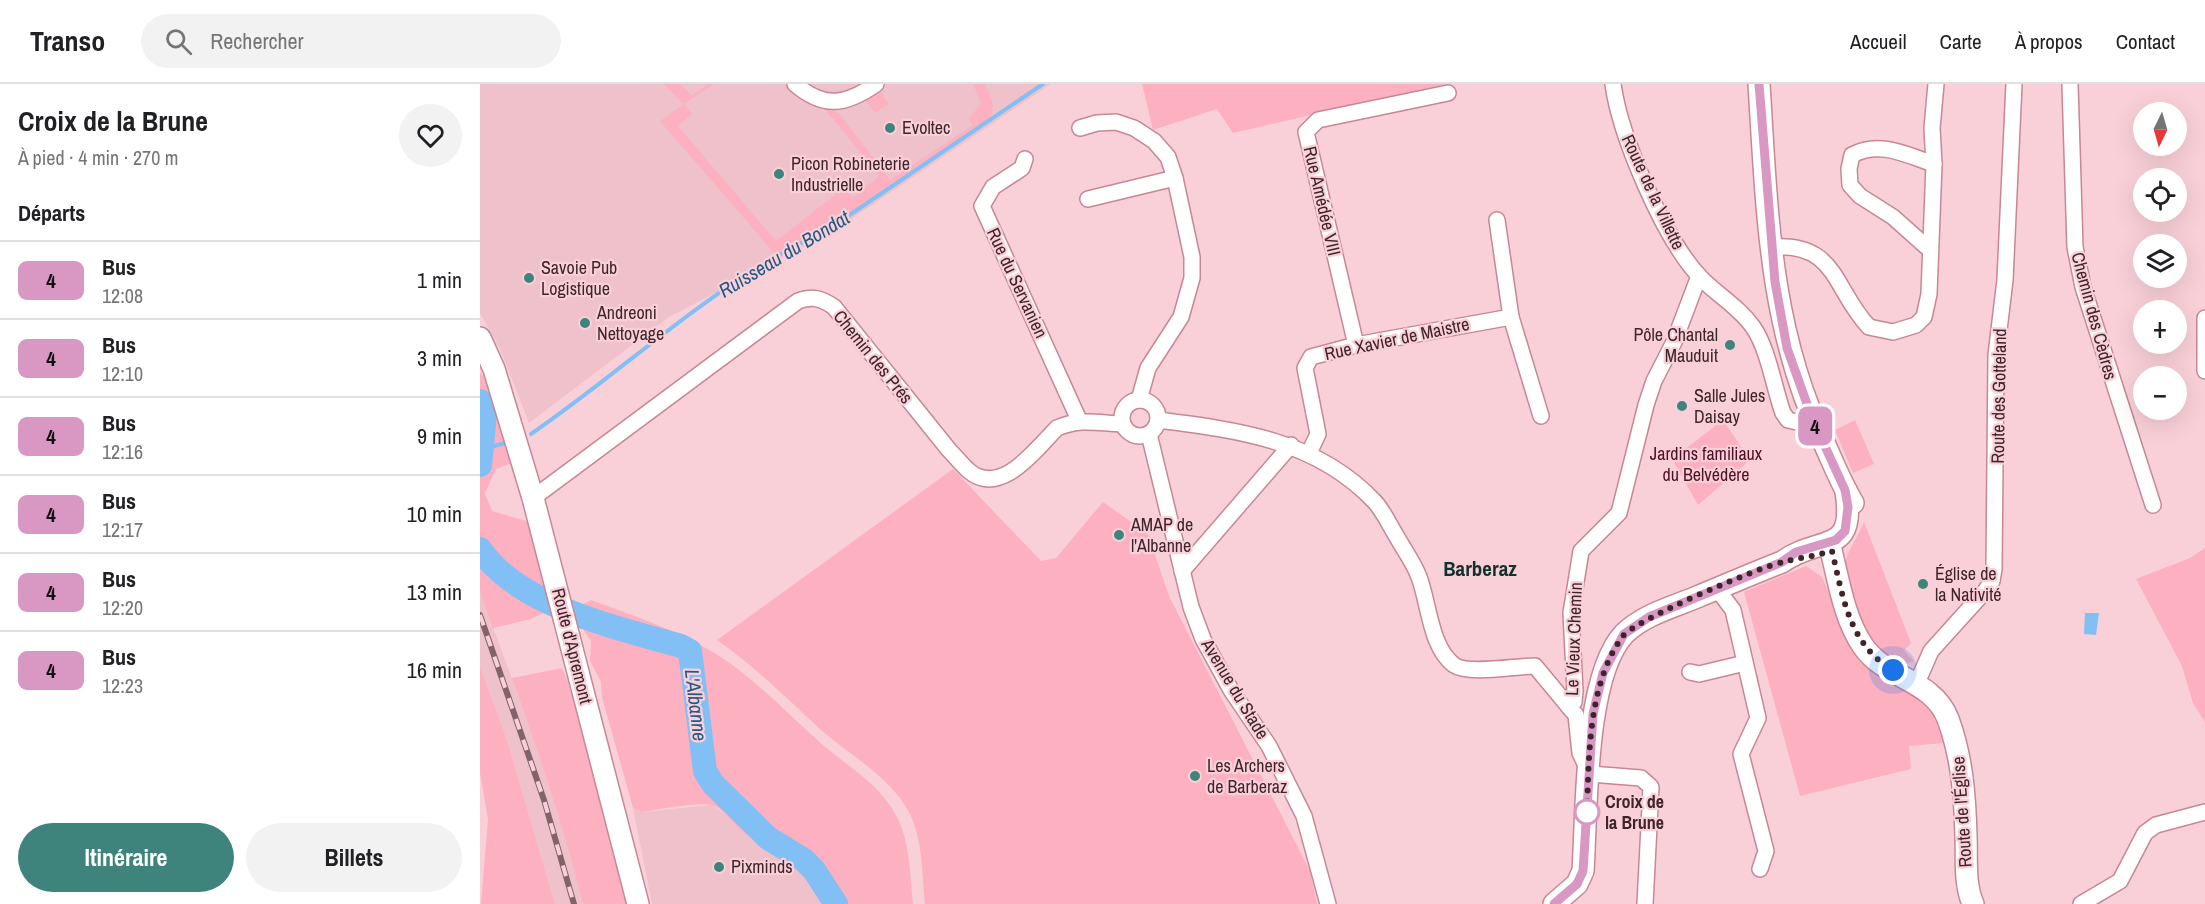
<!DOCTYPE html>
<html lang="fr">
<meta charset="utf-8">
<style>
body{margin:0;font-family:"Archivo Narrow",sans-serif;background:#f2f2f2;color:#202124;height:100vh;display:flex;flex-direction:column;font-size:22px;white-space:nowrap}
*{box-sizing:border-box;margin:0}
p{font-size:20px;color:#757577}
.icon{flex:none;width:33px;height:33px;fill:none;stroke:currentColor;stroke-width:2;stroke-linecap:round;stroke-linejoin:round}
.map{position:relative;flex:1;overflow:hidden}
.sheet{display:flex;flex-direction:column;background:#fff;width:480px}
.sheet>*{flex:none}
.badge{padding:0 12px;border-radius:9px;font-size:21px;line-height:39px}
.needle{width:39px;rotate:185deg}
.buttons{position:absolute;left:1653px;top:18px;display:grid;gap:12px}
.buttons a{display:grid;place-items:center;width:54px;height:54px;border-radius:50%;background:#fff;box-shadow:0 6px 24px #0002;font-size:30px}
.you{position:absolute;width:30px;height:30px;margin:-15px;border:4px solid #fff;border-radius:50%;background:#1a73e8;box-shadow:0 0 0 9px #1a73e833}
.map>.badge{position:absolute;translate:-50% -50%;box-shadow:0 0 0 3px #fff}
h2{padding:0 18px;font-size:22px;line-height:54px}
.round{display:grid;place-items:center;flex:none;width:63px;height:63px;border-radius:32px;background:#f2f2f2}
.head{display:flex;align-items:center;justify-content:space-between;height:102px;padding:0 18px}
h1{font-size:28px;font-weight:700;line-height:45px}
.primary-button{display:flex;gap:12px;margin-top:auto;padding:12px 18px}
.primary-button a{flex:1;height:69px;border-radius:36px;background:#3e847c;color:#fff;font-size:24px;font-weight:700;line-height:69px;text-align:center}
.primary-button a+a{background:#f2f2f2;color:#202124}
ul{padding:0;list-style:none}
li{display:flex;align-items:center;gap:18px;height:78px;padding:0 18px;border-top:2px solid #e0e0e0}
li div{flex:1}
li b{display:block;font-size:22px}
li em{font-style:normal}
li .badge{min-width:66px;font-weight:700;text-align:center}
header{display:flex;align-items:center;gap:36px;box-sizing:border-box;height:84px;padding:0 30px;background:#fff;border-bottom:2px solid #e0e0e0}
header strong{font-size:28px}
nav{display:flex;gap:33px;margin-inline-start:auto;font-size:21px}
.search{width:420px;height:54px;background:#f2f2f2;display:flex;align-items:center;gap:15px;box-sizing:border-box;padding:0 21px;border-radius:33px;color:#757577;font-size:22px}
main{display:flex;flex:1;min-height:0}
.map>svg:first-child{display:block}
</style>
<header>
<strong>Transo</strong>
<div class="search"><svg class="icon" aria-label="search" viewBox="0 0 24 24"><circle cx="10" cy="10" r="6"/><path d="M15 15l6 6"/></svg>Rechercher</div>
<nav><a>Accueil</a><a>Carte</a><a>À propos</a><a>Contact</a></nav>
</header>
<main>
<section class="sheet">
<div class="head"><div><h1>Croix de la Brune</h1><p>À pied · 4 min · 270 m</p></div><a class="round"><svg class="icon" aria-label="heart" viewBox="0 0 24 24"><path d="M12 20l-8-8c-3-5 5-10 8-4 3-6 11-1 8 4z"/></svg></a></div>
<h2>Départs</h2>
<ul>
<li><span class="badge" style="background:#d898c3;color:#111">4</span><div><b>Bus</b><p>12:08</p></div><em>1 min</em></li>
<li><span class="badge" style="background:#d898c3;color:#111">4</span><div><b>Bus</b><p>12:10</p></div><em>3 min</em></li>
<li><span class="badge" style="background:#d898c3;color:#111">4</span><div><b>Bus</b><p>12:16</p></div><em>9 min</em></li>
<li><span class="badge" style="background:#d898c3;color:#111">4</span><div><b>Bus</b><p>12:17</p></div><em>10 min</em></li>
<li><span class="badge" style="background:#d898c3;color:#111">4</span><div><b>Bus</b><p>12:20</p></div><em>13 min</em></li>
<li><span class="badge" style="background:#d898c3;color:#111">4</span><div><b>Bus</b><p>12:23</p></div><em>16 min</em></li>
</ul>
<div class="primary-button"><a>Itinéraire</a><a>Billets</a></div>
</section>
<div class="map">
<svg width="1725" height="820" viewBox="0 0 1725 820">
<rect width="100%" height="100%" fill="#fad0d8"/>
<g fill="#efc1ca">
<polygon points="0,0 571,0 352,148 189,233 49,339 21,267 0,229"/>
<polygon points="0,508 58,665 90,768 103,820 75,820 26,653 0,583"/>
<polygon points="231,721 246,730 263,749 304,775 330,798 341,820 172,820 153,724 162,728"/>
</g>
<g fill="#fcb0c0">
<path d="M 183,0 L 200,0 L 212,11 L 228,0 L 234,0 L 204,20 L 212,30 L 198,42 L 296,157 L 355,111 L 347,99 L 355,93 L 373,114 L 399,92 L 344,24 L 359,29 L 410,96 L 493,41 L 489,35 L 501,19 L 493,0 L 504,0 C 511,12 517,23 509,36 L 346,147 L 296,171 L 180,37 L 204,20 Z"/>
<polygon points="662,0 966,0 753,49 737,25 673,46"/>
<polygon points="398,4 409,20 395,29 384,14"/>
<polygon points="0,288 14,308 32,379 16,385 5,409 12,427 50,438 70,526 51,535 13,544 0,508"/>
<polygon points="1243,336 1270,376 1218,421 1192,375"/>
<polygon points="1375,336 1394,380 1373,389 1355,346"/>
<path d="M 473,385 L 561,477 L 576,474 L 623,418 L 668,450 L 689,512 L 830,787 L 837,820 L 445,820 C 442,790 443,758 430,730 C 411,693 372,673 341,646 C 307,615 276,583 237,556 Z"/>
<path d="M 1384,438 L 1431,559 L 1424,567 L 1434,577 C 1428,579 1422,582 1416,580 C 1389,572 1362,501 1366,476 C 1368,466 1380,449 1384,438 Z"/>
<polygon points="1725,464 1725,638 1713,619 1702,582 1656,495 1710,474"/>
<polygon points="1326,482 1342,493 1373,566 1397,589 1449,619 1464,659 1429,662 1431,685 1320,712 1264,508"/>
<path d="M 111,516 C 162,535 216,552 259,586 C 289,609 315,637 344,662 C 369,683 400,701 416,731 C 430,757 430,791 433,820 L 341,820 C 327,785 294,770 265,750 C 253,742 246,724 230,721 C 217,718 177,726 162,728 L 153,724 L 122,613 L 121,598 L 110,577 L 111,557 L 104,547 L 102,521 Z"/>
<polygon points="0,583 26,653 75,820 1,820 8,735 0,689"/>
<path d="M 82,584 L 87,595 L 144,798 L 146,820 L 103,820 C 84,743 59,668 32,594 Z"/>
</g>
<polygon fill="#81bff4" points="1605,529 1619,529 1616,551 1604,550"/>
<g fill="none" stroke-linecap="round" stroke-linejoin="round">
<g stroke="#81bff4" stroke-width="4">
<path d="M 51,350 C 153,280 232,199 346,147 L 563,0"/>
<polyline points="2,370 5,365 28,358"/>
</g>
<g stroke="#81bff4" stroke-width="24">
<polyline points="0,317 5,330 0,381"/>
<path d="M 0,465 C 38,522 138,544 201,562 L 210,567 L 225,687 L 233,700 L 288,754 L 324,776 L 334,786 L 356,820"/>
</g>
<defs>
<g id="street">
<path d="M 315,0 C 344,25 366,21 396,0"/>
<path d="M 1133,0 C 1140,52 1184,155 1220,193 C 1237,211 1259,223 1273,243 C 1288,264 1294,304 1303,329 L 1308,336 L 1317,338 L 1332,334"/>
<polyline points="1590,0 1595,163 1603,203 1673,421"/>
<polyline points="600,44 617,39 636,38 654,44 674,57 688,73 695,94 712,173 712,194 701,233 668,284 659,316"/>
<polyline points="545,75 542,84 513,103 502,122 599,336"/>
<polyline points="608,115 695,94"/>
<polyline points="1017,136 1031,233 1061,332"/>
<path d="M 1292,163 C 1357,158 1353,205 1389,243 L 1413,248 L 1436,241 L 1444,233 L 1449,210 L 1454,80 L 1452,44 L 1456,0"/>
<path d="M 1450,166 L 1413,133 L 1380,112 L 1370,101 L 1369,85 L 1372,71 C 1400,56 1426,71 1454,80"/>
<polyline points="1725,234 1725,287"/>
<polyline points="876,261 826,48 838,36 968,9"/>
<circle cx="660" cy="334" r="18"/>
<path d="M 678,336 C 758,346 837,356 895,418 C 904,428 910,442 917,453 C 924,466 934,479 939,493 C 949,519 950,563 974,581 C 988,591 1036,582 1055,582 L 1089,623"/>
<polyline points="669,350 711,523 723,555 751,606 789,662 824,732 848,820"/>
<polyline points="829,369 838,350 825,284 831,273 876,261 1031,233"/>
<path d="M 53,414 L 318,217 C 333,212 341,214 354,223 L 469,366 C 476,373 482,381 489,387 C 521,414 557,364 577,344 C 601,334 617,339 642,340"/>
<polyline points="702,487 811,361"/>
<polyline points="1237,505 1253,526 1278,634 1261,670 1286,767 1280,785"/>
<polyline points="1210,588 1219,590 1265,579"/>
<polyline points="1437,599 1451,567 1506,506 1512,497 1514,485 1516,271 1525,196 1534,0"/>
<polyline points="1165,820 1171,703 1161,694 1110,690 1100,669 1096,631 1089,623 1094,618 1095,607 1091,529 1101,467 1139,429 1166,321 1174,297 1194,258 1219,192"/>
<polyline points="1601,820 1640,797 1665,749 1676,741 1725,728"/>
</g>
<g id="secondary">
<path d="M 1279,0 C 1287,126 1289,246 1345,361 C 1354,381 1362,401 1373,419"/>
<polyline points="0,254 14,285 53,414 158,820"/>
<path d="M 1349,458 C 1358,492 1363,533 1383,562 C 1405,595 1453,595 1468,635 C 1482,673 1485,712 1486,752 C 1487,775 1484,799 1493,820"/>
<path d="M 1074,820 L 1097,800 L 1103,787 C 1107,727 1104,593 1144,550 C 1163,531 1193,523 1217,513 C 1246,501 1274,489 1302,478 C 1341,450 1376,473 1366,407"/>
</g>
</defs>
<use href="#street" stroke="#c78794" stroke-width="18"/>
<use href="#secondary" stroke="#c78794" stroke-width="24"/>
<use href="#street" stroke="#fff" stroke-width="15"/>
<use href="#secondary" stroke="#fff" stroke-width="21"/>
<defs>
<polyline id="rail" points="0,531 64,716 94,820"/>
</defs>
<use href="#rail" stroke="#826369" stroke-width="6"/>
<use href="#rail" stroke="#fad0d8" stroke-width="4" stroke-dasharray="11" stroke-linecap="butt"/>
</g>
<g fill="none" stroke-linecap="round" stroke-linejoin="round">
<defs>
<polyline id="line" points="1074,820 1097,800 1103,787 1113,630 1123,589 1144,550 1169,533 1302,478 1316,468 1356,456 1365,447 1368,423 1365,406 1332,334 1307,264 1295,198 1279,0"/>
</defs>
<use href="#line" stroke="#fff" stroke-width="14"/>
<use href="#line" stroke="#d898c3" stroke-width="9"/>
<path stroke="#3f252b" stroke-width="6" stroke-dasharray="0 10.8" d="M 1107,728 C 1109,672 1108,599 1143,552 C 1155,536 1279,483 1303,478 C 1319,474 1335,472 1352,467 C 1363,513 1369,561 1413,586"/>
</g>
<g fill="#3e847c" stroke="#fad0d8" stroke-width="2">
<circle cx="410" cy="44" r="6"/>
<circle cx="299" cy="90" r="6"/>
<circle cx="49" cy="194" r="6"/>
<circle cx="105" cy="239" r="6"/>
<circle cx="1250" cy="261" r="6"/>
<circle cx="1202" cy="322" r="6"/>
<circle cx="639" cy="451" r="6"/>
<circle cx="1443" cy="500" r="6"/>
<circle cx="715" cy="692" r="6"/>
<circle cx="239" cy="783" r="6"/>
</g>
<circle fill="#fff" stroke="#d898c3" stroke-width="3" cx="1107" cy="728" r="12"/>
<g text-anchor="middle" stroke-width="4.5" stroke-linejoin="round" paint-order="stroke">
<g font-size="18" fill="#3f252b" stroke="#fad0d8" text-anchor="start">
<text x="422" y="50">Evoltec</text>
<text x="311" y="86">Picon Robineterie<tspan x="311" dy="21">Industrielle</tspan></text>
<text x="61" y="190">Savoie Pub<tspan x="61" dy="21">Logistique</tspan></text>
<text x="117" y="235">Andreoni<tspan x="117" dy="21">Nettoyage</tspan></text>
<text x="1238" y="257" text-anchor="end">Pôle Chantal<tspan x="1238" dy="21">Mauduit</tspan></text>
<text x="1214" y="318">Salle Jules<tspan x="1214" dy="21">Daisay</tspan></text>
<text x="651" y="447">AMAP de<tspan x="651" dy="21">l'Albanne</tspan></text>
<text x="1455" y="496">Église de<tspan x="1455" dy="21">la Nativité</tspan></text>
<text x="727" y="688">Les Archers<tspan x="727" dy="21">de Barberaz</tspan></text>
<text x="251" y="789">Pixminds</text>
</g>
<g font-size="18" fill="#3f252b" stroke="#fad0d8">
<text transform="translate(1173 108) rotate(65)" y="6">Route de la Villette</text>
<text transform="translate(842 117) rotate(77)" y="6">Rue Amédée VIII</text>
<text transform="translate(537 199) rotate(65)" y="6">Rue du Servanien</text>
<text transform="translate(1614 232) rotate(75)" y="6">Chemin des Cèdres</text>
<text transform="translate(917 255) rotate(-12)" y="6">Rue Xavier de Maistre</text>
<text transform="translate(393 273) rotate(51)" y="6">Chemin des Prés</text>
<text transform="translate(1519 312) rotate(-89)" y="6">Route des Gotteland</text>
<text transform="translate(1094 555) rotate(-88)" y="6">Le Vieux Chemin</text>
<text transform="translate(92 562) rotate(76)" y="6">Route d'Apremont</text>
<text transform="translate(755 605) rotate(59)" y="6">Avenue du Stade</text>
<text transform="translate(1482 728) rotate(-94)" y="6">Route de l'Église</text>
</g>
<g font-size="18" fill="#4e1024" stroke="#fad0d8">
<text x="1226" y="376">Jardins familiaux<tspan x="1226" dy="21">du Belvédère</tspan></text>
</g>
<g font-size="18" font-weight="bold" fill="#3f252b" stroke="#fad0d8" text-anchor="start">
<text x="1125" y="724">Croix de<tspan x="1125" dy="21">la Brune</tspan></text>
</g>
<g font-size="20" font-style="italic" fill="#205984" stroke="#fad0d8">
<text transform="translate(304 170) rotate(-31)" y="7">Ruisseau du Bondat</text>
<text transform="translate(216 621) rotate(83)" y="7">L'Albanne</text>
</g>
<g font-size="21" font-weight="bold" fill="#10322e" stroke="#fad0d8">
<text x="1000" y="492">Barberaz</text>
</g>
</g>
</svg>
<div class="buttons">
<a><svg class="needle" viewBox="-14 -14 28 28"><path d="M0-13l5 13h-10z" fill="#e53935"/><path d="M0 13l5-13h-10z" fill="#757577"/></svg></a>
<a><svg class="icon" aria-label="locate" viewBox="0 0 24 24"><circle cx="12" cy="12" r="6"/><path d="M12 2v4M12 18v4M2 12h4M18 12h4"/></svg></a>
<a><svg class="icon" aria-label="layers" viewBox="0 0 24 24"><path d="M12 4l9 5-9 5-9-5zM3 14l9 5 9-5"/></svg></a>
<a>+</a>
<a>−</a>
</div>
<div class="you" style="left:1413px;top:586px"></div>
<b class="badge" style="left:1335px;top:342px;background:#d898c3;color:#111">4</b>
</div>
</main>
